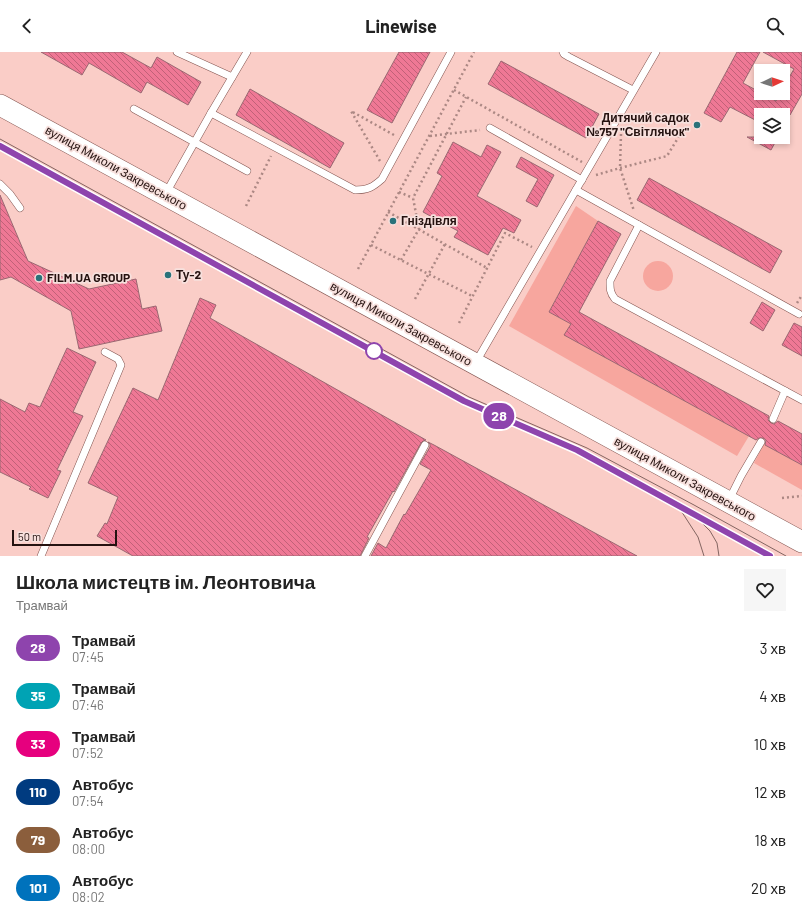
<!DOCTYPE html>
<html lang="uk">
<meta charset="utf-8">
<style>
body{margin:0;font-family:Barlow,sans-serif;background:#f6f6f6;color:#222;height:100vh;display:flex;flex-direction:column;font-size:15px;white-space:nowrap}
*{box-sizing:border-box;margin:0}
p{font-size:13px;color:#767676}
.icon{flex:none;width:22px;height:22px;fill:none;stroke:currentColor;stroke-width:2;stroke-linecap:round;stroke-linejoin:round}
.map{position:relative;height:504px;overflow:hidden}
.sheet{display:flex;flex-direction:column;background:#fff;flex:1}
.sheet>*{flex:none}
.badge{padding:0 8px;border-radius:13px;font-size:14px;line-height:26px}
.needle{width:26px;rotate:86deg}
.fabs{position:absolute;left:754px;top:12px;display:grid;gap:8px}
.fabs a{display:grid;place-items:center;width:36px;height:36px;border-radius:0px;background:#fff;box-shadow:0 2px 6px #0003;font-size:20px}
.scale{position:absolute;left:12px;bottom:10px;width:105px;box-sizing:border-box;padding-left:4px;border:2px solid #251210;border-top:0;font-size:11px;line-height:14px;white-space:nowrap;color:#251210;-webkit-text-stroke:3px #f7e0dd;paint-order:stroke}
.map>.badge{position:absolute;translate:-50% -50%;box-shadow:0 0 0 2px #fff}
.round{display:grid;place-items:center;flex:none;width:42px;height:42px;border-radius:0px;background:#f6f6f6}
.headline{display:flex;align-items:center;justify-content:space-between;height:68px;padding:0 16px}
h1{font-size:19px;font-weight:700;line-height:30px}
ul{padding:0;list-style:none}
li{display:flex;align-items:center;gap:12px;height:48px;padding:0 16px}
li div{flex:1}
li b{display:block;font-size:15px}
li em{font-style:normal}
li .badge{min-width:44px;font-weight:700;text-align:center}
header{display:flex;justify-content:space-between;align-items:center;height:52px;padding:0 16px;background:#fff;font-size:18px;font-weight:700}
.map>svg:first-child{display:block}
</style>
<header><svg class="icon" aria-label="back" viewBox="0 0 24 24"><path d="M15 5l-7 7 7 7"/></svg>Linewise<svg class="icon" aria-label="search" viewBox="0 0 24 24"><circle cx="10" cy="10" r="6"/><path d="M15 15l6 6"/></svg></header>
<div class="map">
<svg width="802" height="504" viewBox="0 0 802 504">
<defs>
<pattern id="building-back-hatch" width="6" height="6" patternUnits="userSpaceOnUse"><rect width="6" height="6" fill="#ef7895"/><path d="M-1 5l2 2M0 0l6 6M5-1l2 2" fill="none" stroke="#c16178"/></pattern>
</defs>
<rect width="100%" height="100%" fill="#facdc7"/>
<g fill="#f7a69e">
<polygon points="576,154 598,169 549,260 571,272 565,283 749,384 737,404 509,274"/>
<circle cx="658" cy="224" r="15"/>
<polygon points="764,392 802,413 802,438 754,411"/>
</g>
<g fill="url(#building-back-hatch)" stroke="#9a6872">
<polygon points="41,0 122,0 151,16 157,5 201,30 188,53 147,30 141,41 89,11 82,23"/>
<polygon points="399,0 430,0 392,71 367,58"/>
<polygon points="737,0 760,0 743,31 776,49 780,41 783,41 783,36 794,17 763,0 802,0 802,42 790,63 761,63 761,71 730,55 721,70 704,61"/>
<polygon points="501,9 599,62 586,86 488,32"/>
<polygon points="250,37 344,91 330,116 236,63"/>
<polygon points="747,85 778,85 771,98"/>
<polygon points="453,90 481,105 487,93 501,100 477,144 521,168 514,181 503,176 488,203 454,185 458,179 423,160 442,124 437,121"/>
<polygon points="521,105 554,123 537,155 526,149 538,127 516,115"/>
<polygon points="649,126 782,199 770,221 637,148"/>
<polygon points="0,143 28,209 89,237 136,227 142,257 156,254 162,279 79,297 71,259 11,225 0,228"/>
<polygon points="598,169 621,182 579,260 769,364 768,368 771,371 774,372 778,369 802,382 802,413 765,393 766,388 763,386 759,386 756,388 564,283 571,272 549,260"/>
<polygon points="200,246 216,253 210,266 426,388 423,389 421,391 394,440 393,439 367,485 369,486 360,504 133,504 97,484 105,471 107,472 118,445 88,431 133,336 158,348"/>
<polygon points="762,250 775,258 763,279 750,271"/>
<polygon points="794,271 802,275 802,304 782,293"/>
<polygon points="67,296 96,310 73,360 83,364 57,418 61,419 48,446 29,437 31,435 0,420 0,347 25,360 29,351 40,355"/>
<polygon points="428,390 434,393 637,504 371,504 378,491 386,496 404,462 405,463 431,418 420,412 430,395 430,392"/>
</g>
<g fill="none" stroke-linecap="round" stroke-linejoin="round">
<defs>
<g id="lane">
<polyline points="177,0 232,25"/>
<polyline points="563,0 564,2 569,5 633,38"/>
<polyline points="134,57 247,119"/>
<path d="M 211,61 L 355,138 C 368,138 373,135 382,127 L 451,0"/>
<polyline points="490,76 582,128"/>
<polyline points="0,132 10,142 20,156"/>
<polyline points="576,138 799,262"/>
<polyline points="166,141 211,61 247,0"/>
<path d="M 639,173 L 610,229 C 610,237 610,241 615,247 L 802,348"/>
<polyline points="476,310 656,0"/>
<polyline points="773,367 785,339"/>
<polyline points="729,448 741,424 761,390"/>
<polyline points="41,504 119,318 121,313 118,307 105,300"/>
<polyline points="365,504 425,393"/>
</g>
<polyline id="secondary" points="0,53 802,490"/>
</defs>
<use href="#lane" stroke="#83544f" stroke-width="8"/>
<use href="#secondary" stroke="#83544f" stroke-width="22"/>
<g stroke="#ac8884" stroke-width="2.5" stroke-dasharray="2 3" stroke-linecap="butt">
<polyline points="454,38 582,110"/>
<polyline points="621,82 620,116 634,159"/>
<polyline points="430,84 480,78"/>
<polyline points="380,109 351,59 394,83"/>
<polyline points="596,123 620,116 667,104 686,73"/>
<polyline points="399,140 413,146"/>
<polyline points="246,154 271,104"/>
<polyline points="388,160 487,216"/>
<polyline points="371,193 472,244"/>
<polyline points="401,208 419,177 413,146 466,45"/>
<polyline points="358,217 474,0"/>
<polyline points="415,247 445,192"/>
<polyline points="797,251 802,243"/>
<polyline points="459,271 505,181 532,195"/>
<polyline points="782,446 802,444"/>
</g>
<use href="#lane" stroke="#fff" stroke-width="7"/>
<use href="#secondary" stroke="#fff" stroke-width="21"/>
<g stroke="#836561" stroke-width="1">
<polyline points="0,87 469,345 587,396 694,453 786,504"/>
<polyline points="526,376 577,398 770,504"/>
<polyline points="678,454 698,485 704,504"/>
<polyline points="699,468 710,479 717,491 719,504"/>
</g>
</g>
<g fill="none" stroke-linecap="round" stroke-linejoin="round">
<defs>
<polyline id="line" points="0,94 464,349 577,398 770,504"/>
</defs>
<use href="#line" stroke="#fff" stroke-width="9"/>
<use href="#line" stroke="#8e44ad" stroke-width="6"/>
</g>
<g fill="#29727a" stroke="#f7e0dd" stroke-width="1.5">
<circle cx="697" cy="73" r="4"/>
<circle cx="393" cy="169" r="4"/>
<circle cx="168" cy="223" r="4"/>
<circle cx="39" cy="226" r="4"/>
</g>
<circle fill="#fff" stroke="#8e44ad" stroke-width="2" cx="374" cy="299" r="8"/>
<g text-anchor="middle" stroke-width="3.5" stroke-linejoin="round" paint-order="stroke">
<g font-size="12" font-weight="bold" fill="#251210" stroke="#f7e0dd" text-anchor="start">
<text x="689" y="70" text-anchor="end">Дитячий садок<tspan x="689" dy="14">№757 "Світлячок"</tspan></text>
<text x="401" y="173">Гніздівля</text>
<text x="176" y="227">Ту-2</text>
<text x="47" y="230">FILM.UA GROUP</text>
</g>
<g font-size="12" fill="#251210" stroke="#f7e0dd">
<text transform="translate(116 116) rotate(29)" y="4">вулиця Миколи Закревського</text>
<text transform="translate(401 272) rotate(29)" y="4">вулиця Миколи Закревського</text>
<text transform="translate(685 427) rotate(29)" y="4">вулиця Миколи Закревського</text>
</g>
</g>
</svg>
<div class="fabs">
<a><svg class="needle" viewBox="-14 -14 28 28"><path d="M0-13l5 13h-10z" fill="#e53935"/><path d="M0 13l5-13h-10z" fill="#767676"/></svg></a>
<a><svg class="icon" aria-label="layers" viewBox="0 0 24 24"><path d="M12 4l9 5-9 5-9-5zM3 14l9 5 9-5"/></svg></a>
</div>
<div class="scale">50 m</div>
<b class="badge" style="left:499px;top:364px;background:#8e44ad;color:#fff">28</b>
</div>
<section class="sheet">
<div class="headline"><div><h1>Школа мистецтв ім. Леонтовича</h1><p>Трамвай</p></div><a class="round"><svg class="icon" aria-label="heart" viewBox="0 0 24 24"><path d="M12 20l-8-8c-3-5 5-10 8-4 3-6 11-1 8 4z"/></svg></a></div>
<ul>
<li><span class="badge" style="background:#8e44ad;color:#fff">28</span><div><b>Трамвай</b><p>07:45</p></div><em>3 хв</em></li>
<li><span class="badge" style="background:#00a3b4;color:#fff">35</span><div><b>Трамвай</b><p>07:46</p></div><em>4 хв</em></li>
<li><span class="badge" style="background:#e6007e;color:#fff">33</span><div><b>Трамвай</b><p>07:52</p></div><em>10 хв</em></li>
<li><span class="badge" style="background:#003b80;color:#fff">110</span><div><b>Автобус</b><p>07:54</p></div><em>12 хв</em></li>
<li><span class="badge" style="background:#8b5e3c;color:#fff">79</span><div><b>Автобус</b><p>08:00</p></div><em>18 хв</em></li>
<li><span class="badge" style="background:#0072bc;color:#fff">101</span><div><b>Автобус</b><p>08:02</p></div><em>20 хв</em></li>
</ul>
</section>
